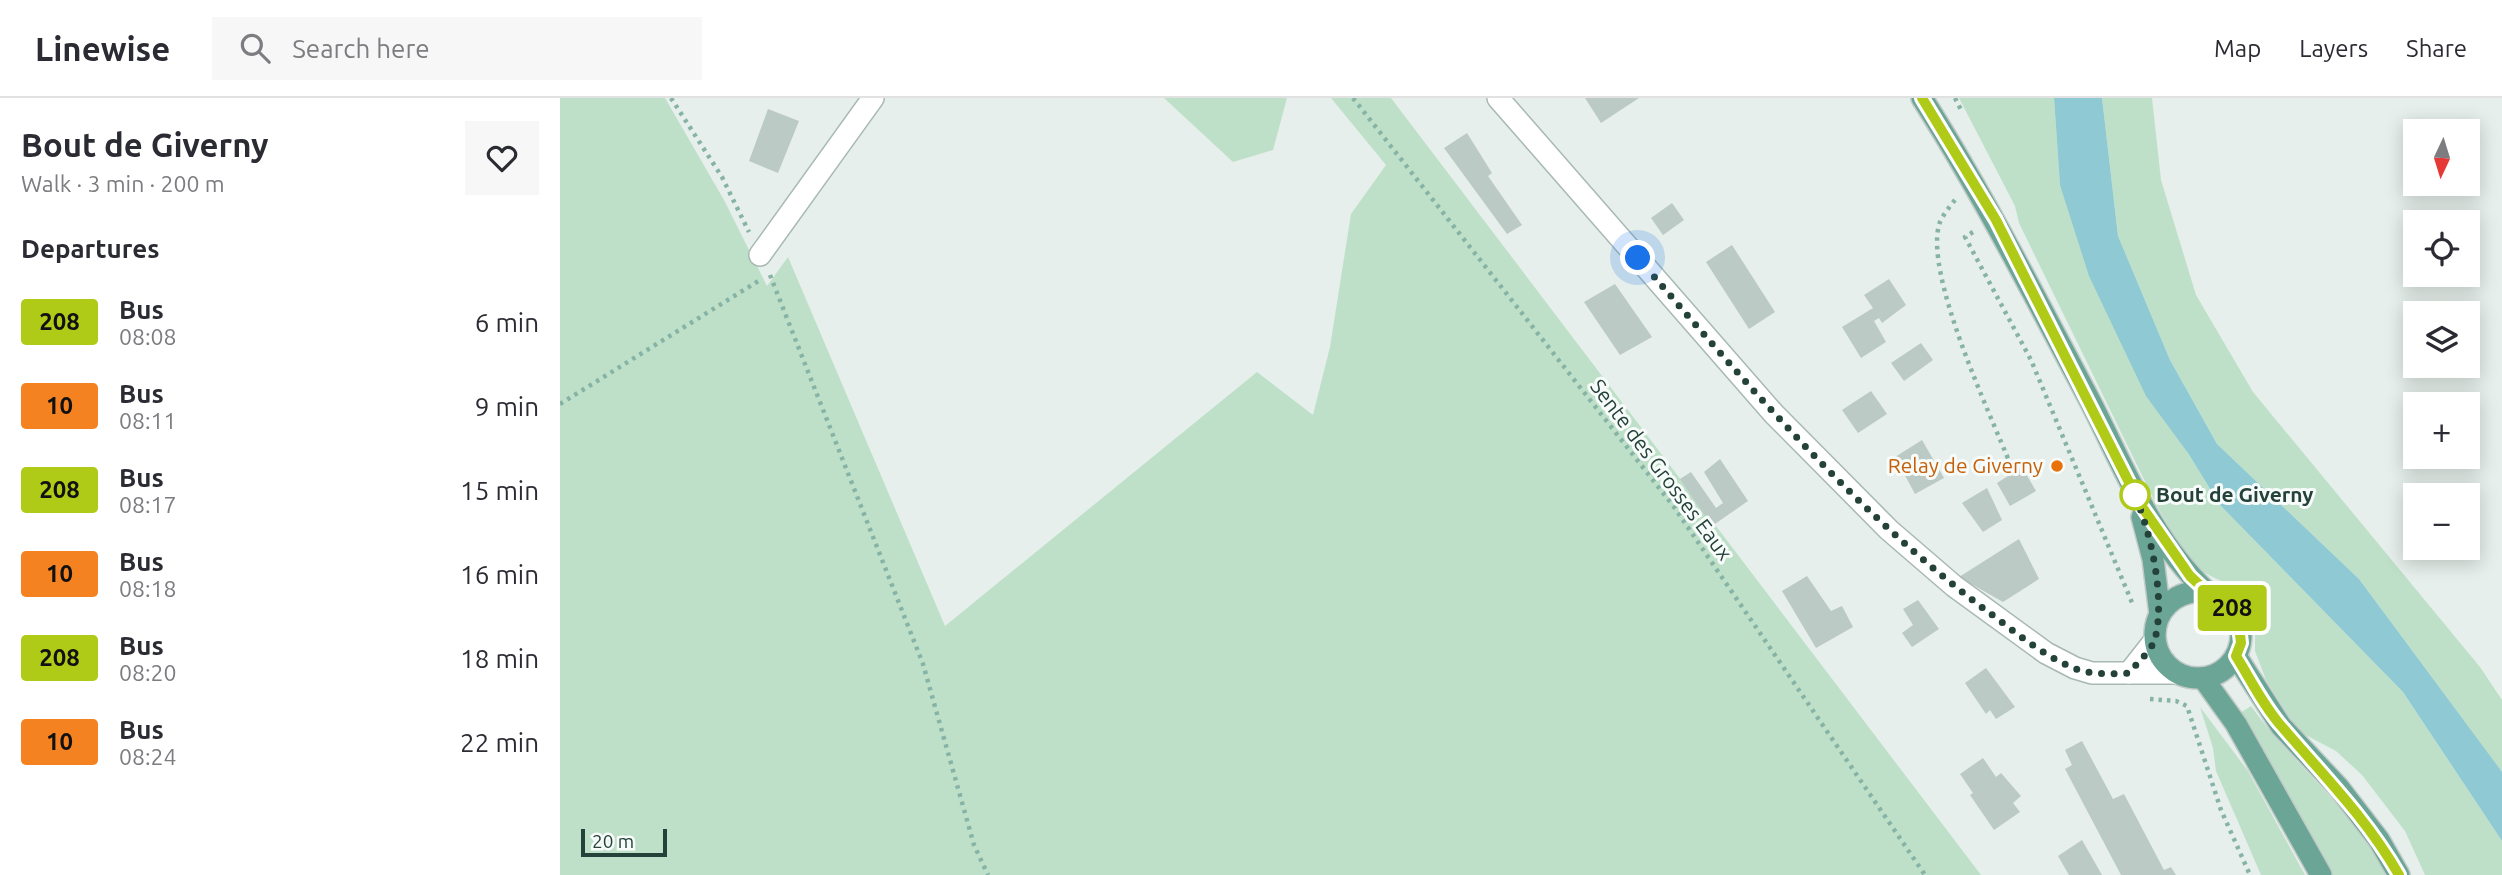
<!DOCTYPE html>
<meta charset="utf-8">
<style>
body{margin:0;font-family:Ubuntu,sans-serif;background:#f7f7f7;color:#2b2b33;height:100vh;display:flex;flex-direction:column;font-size:26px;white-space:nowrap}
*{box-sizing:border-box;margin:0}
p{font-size:23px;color:#7c7c81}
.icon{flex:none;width:38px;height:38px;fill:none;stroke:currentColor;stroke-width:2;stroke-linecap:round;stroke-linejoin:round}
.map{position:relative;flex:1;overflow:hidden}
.side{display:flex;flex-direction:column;background:#fff;width:560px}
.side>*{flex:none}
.badge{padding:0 14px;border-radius:5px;font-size:24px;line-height:46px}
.needle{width:46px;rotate:184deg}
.fabs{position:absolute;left:1843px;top:21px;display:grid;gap:14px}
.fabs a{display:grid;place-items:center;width:77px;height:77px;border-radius:0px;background:#fff;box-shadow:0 4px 18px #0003;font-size:35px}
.scale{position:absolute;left:21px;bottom:18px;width:86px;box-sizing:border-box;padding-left:7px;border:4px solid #24423a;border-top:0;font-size:19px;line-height:24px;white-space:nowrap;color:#24423a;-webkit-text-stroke:5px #f7fbf9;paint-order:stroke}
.you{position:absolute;width:35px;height:35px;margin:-18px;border:5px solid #fff;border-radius:50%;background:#1a73e8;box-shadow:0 0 0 10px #1a73e833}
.map>.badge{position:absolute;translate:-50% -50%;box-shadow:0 0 0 4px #fff}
h2{padding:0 21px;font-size:26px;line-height:63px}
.round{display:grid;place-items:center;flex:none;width:74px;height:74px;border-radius:0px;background:#f7f7f7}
.summary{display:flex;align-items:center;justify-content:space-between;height:119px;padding:0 21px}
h1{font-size:33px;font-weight:700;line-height:52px}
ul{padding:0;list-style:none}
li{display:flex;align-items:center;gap:21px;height:84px;padding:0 21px}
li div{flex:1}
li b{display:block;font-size:26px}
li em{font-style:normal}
li .badge{min-width:77px;font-weight:700;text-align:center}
header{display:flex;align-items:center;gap:42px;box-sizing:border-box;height:98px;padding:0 35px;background:#fff;border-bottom:2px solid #e1e1e2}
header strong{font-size:33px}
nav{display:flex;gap:38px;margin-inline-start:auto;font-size:24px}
.search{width:490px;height:63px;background:#f7f7f7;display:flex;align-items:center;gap:18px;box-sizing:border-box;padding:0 24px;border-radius:0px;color:#7c7c81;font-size:26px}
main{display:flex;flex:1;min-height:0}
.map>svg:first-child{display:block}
</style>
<header>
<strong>Linewise</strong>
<div class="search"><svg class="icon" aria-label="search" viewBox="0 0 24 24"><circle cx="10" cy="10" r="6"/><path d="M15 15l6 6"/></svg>Search here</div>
<nav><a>Map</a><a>Layers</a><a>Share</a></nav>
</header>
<main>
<section class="side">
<div class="summary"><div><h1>Bout de Giverny</h1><p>Walk · 3 min · 200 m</p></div><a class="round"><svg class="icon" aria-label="heart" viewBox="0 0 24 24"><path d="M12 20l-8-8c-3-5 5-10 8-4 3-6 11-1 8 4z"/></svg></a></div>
<h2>Departures</h2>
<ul>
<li><span class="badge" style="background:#afca17;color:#111">208</span><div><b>Bus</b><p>08:08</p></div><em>6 min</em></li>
<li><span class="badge" style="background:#f58220;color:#111">10</span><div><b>Bus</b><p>08:11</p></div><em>9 min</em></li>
<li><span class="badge" style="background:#afca17;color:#111">208</span><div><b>Bus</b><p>08:17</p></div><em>15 min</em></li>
<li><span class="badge" style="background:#f58220;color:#111">10</span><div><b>Bus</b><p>08:18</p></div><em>16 min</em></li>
<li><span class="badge" style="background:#afca17;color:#111">208</span><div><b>Bus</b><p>08:20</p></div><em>18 min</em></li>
<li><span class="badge" style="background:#f58220;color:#111">10</span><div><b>Bus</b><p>08:24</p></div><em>22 min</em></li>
</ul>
</section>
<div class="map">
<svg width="1942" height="777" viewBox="0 0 1942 777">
<rect width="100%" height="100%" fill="#e6efeb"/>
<g fill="#bfe0c8">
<polygon points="0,0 105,0 164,102 207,188 228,159 385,528 697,274 753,317 770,249 791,116 826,67 771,0 831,0 1421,777 0,777"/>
<polygon points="604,0 727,0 713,52 673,64"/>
<polygon points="1399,0 1494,0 1500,87 1628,355 1660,407 1843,594 1942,743 1942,777 1865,777 1845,733 1802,677 1776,653 1738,633 1706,582 1695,553 1695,527 1687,503 1665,485 1645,475 1626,458 1597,408 1459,125 1455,108"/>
<polygon points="1542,0 1592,0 1601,82 1636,197 1693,294 1920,569 1942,602 1942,675 1799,481 1657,346 1610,262 1558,138"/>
<path d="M 1691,608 C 1733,667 1794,712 1828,777 L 1770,777 L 1680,615 Z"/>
<polygon points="1640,609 1688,673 1745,777 1701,777 1656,673 1653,650"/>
</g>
<polygon fill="#8ec9d4" points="1494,0 1542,0 1558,138 1610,262 1657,346 1799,481 1942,674 1942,743 1843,594 1660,407 1628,355 1586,298 1529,178 1500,87"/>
<g fill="#bbcac4">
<polygon points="1025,0 1079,0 1041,25"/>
<polygon points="208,11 239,23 218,75 189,63"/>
<polygon points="907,35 932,75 928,78 962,127 947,136 884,50"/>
<polygon points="1112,105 1124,122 1103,137 1091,120"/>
<polygon points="1172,147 1215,214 1189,231 1146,164"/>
<polygon points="1329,181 1346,207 1322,225 1319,220 1314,223 1326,244 1301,260 1282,229 1313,210 1304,197"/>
<polygon points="1055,186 1092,239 1060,257 1024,204"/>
<polygon points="1361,245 1373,262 1344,283 1331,265"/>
<polygon points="1311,293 1327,316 1298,335 1282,312"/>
<polygon points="1362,342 1384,380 1355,396 1335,359"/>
<polygon points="1160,361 1188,403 1152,428 1120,381 1131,374 1156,410 1163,405 1144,374"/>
<polygon points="1462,369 1476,393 1450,408 1437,385"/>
<polygon points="1427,390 1442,422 1423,434 1402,405"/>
<polygon points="1459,441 1479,481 1443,504 1399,479"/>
<polygon points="1247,478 1271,513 1282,508 1293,529 1256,550 1222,493"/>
<polygon points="1358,502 1379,531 1352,549 1342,535 1353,527 1343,511"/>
<polygon points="1426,570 1455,609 1436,621 1430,612 1426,616 1405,585"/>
<polygon points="1522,643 1553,701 1564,696 1604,772 1611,769 1616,777 1561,777 1505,671 1512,667 1505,652"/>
<polygon points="1423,660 1436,679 1441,675 1461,698 1453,705 1460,714 1434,732 1410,697 1413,695 1400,676"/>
<polygon points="1522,742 1542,777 1509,777 1498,758"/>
</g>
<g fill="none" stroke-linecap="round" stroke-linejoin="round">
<defs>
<g id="minor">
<polyline points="938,0 1214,316 1329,432 1394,488 1486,555 1515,570 1532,575 1569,575"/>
<polyline points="200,157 313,0"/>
<polyline points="1595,542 1569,575 1616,575"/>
</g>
<g id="major">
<path d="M 1362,0 C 1424,98 1476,201 1530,303 C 1564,369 1591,441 1646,493"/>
<polyline points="1582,419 1593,461 1600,516"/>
<circle cx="1638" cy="537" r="43"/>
<polyline points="1676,558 1721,628 1779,690 1819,742 1839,777"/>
<polyline points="1643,580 1676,626 1761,777"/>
</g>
</defs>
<use href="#minor" stroke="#a8b8b2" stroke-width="24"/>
<use href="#major" stroke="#c2cac8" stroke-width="24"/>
<g stroke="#86b3a5" stroke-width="4.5" stroke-dasharray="3.5 5" stroke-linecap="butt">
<polyline points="111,0 162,79 189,134"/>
<polyline points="793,0 1114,409 1365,777"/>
<polyline points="1395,0 1401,12"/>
<path d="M 1395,102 C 1390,108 1383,117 1380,124 C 1362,173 1431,317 1451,368"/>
<polyline points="1413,134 1405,139 1471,262 1573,507"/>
<polyline points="210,177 363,566 414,747 428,777"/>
<polyline points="0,306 200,182"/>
<polyline points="1590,601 1616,603 1627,608 1661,712 1690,777"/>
</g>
<use href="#minor" stroke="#fff" stroke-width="21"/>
<use href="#major" stroke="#6aa596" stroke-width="21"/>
</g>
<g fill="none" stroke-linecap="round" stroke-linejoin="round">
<defs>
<path id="line" d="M 1362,0 L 1436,122 L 1580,406 L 1630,478 L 1646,493 L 1670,507 L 1678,519 L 1681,545 L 1676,558 C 1691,582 1704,609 1723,630 C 1765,679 1807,721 1839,777"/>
</defs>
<use href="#line" stroke="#fff" stroke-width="16"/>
<use href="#line" stroke="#afca17" stroke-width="10"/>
<path stroke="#24423a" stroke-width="7" stroke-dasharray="0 12.6" d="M 1078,160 C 1185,284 1292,411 1423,510 C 1452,531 1482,558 1516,571 C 1533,577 1551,576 1569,575 C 1576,566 1592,552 1595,541 C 1606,499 1590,428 1571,389 L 1575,397"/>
</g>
<circle fill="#e8710a" stroke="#f7fbf9" stroke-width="2.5" cx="1497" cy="368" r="7"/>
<circle fill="#fff" stroke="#afca17" stroke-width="3.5" cx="1575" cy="397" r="14"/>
<g text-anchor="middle" stroke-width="6" stroke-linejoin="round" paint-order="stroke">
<g font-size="21" fill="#c56008" stroke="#f7fbf9" text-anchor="end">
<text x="1483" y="375">Relay de Giverny</text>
</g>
<g font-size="21" fill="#24423a" stroke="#f7fbf9">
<text transform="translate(1101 372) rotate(53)" y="7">Sente des Grosses Eaux</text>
</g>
<g font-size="21" font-weight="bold" fill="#24423a" stroke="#f7fbf9" text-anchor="start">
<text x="1596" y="404">Bout de Giverny</text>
</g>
</g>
</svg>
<div class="fabs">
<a><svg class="needle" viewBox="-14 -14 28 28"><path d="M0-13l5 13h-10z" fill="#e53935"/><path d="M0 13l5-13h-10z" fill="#7c7c81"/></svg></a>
<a><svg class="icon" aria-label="locate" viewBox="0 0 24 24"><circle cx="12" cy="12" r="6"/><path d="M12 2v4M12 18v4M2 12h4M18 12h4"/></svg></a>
<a><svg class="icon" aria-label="layers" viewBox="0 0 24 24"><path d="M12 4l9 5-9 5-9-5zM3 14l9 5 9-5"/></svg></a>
<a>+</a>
<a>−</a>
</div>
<div class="scale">20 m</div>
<div class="you" style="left:1078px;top:160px"></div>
<b class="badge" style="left:1672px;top:510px;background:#afca17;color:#111">208</b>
</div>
</main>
